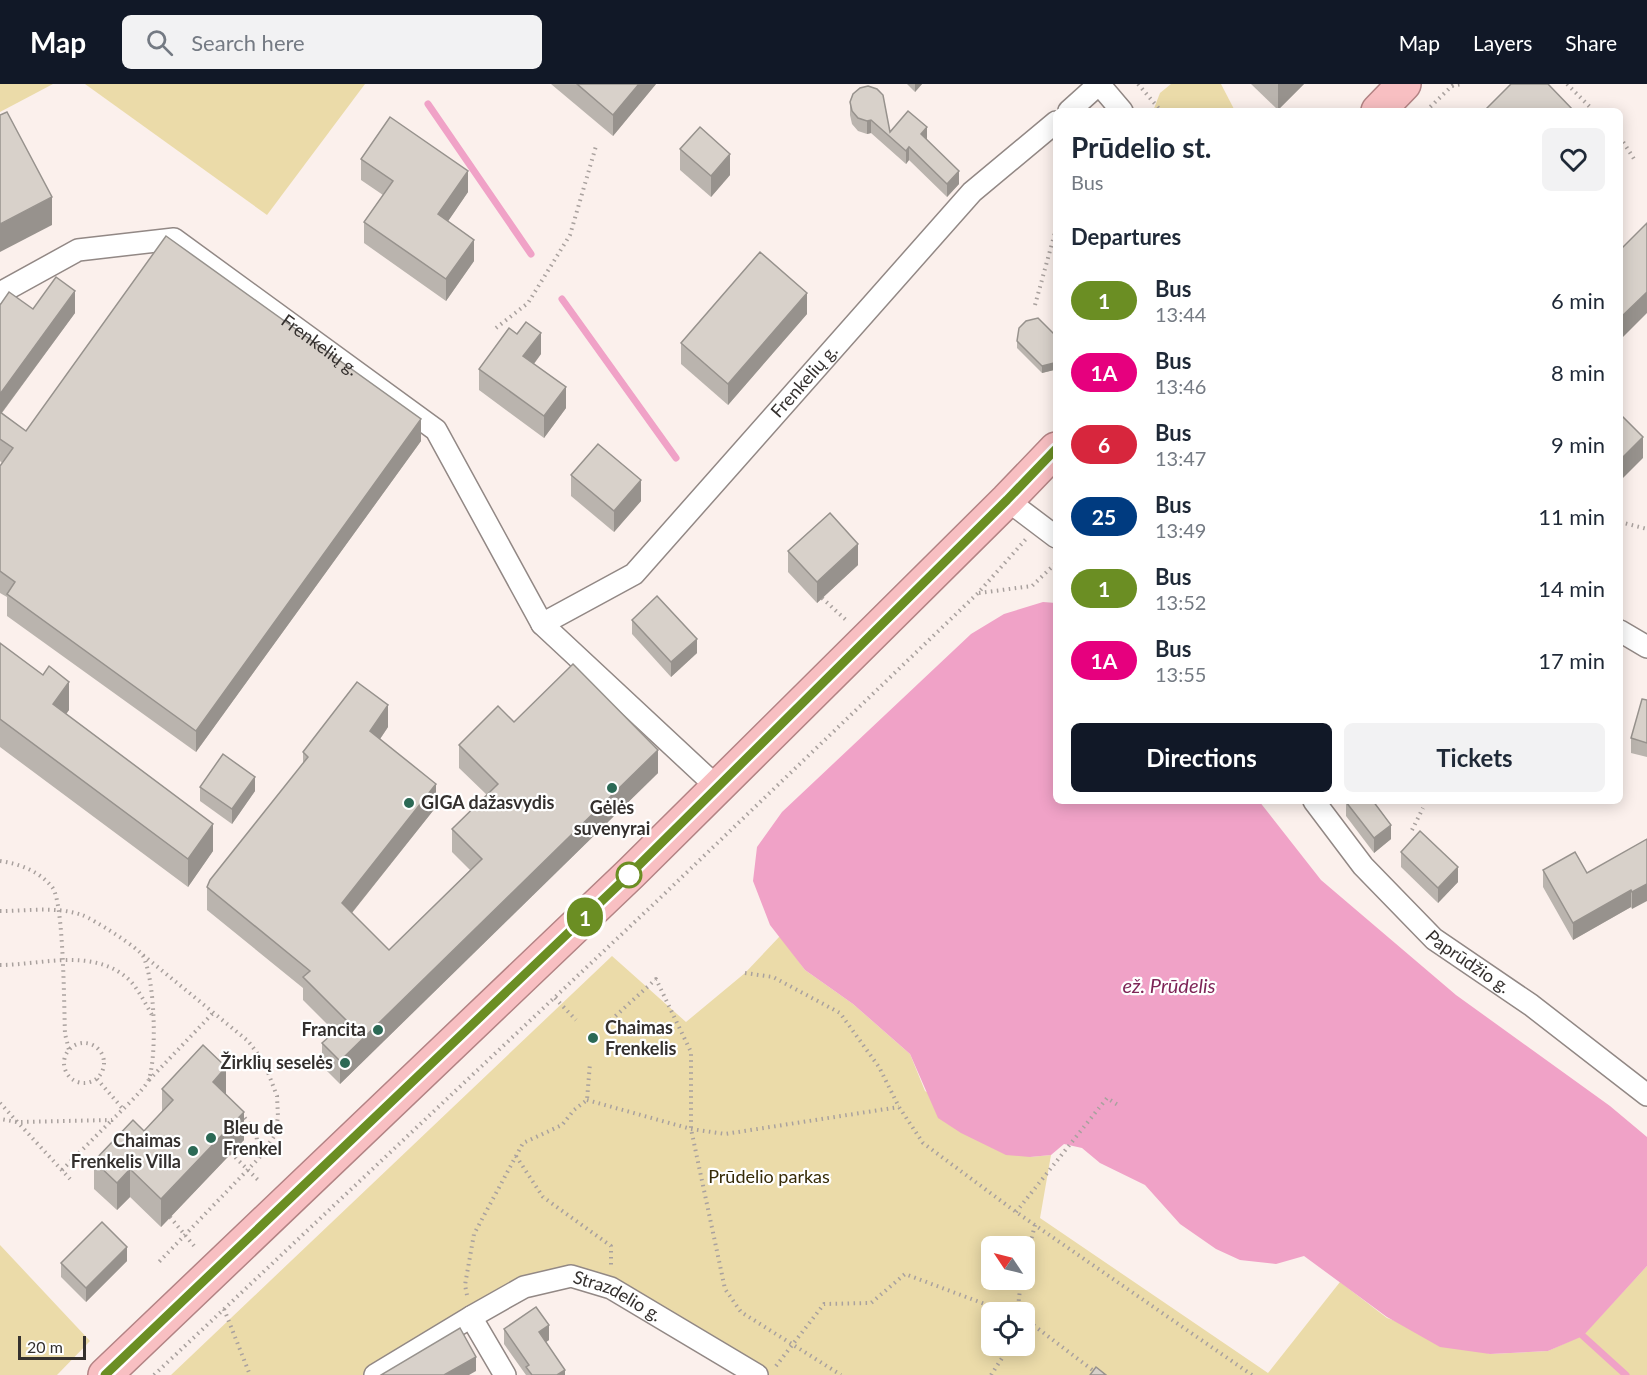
<!DOCTYPE html>
<meta charset="utf-8">
<style>
body{margin:0;font-family:Lato,sans-serif;background:#f2f2f3;color:#1f2937;height:100vh;display:flex;flex-direction:column;font-size:22px;white-space:nowrap}
*{box-sizing:border-box;margin:0}
p{font-size:20px;color:#747a83}
.icon{flex:none;width:33px;height:33px;fill:none;stroke:currentColor;stroke-width:2;stroke-linecap:round;stroke-linejoin:round}
.map{position:relative;flex:1;overflow:hidden}
.details{position:absolute;left:1053px;top:24px;width:570px;height:696px;display:flex;flex-direction:column;background:#fff;border-radius:9px;box-shadow:0 3px 15px #0003}
.details>*{flex:none}
.badge{padding:0 12px;border-radius:20px;font-size:21px;line-height:39px}
.needle{width:39px;rotate:305deg}
.buttons{position:absolute;left:981px;top:1152px;display:grid;gap:12px}
.buttons a{display:grid;place-items:center;width:54px;height:54px;border-radius:9px;background:#fff;box-shadow:0 3px 15px #0003;font-size:30px}
.scale{position:absolute;left:18px;bottom:15px;width:68px;box-sizing:border-box;padding-left:6px;border:3px solid #34302e;border-top:0;font-size:16px;line-height:21px;white-space:nowrap;color:#34302e;-webkit-text-stroke:4px #fff;paint-order:stroke}
.map>.badge{position:absolute;translate:-50% -50%;box-shadow:0 0 0 3px #fff}
h2{padding:0 18px;font-size:22px;line-height:54px}
.round{display:grid;place-items:center;flex:none;width:63px;height:63px;border-radius:9px;background:#f2f2f3}
.head{display:flex;align-items:center;justify-content:space-between;height:102px;padding:0 18px}
h1{font-size:28px;font-weight:700;line-height:45px}
.button{display:flex;gap:12px;margin-top:auto;padding:12px 18px}
.button a{flex:1;height:69px;border-radius:9px;background:#111827;color:#fff;font-size:24px;font-weight:700;line-height:69px;text-align:center}
.button a+a{background:#f2f2f3;color:#1f2937}
ul{padding:0;list-style:none}
li{display:flex;align-items:center;gap:18px;height:72px;padding:0 18px}
li div{flex:1}
li b{display:block;font-size:22px}
li em{font-style:normal}
li .badge{min-width:66px;font-weight:700;text-align:center}
header{display:flex;align-items:center;gap:36px;box-sizing:border-box;height:84px;padding:0 30px;background:#111827;color:#fff}
header strong{font-size:28px}
nav{display:flex;gap:33px;margin-inline-start:auto;font-size:21px}
.search{width:420px;height:54px;background:#f2f2f3;display:flex;align-items:center;gap:15px;box-sizing:border-box;padding:0 21px;border-radius:9px;color:#747a83;font-size:22px}
.map>svg:first-child{display:block}
</style>
<header>
<strong>Map</strong>
<div class="search"><svg class="icon" aria-label="search" viewBox="0 0 24 24"><circle cx="10" cy="10" r="6"/><path d="M15 15l6 6"/></svg>Search here</div>
<nav><a>Map</a><a>Layers</a><a>Share</a></nav>
</header>
<div class="map">
<svg width="1647" height="1291" viewBox="0 0 1647 1291">
<rect width="100%" height="100%" fill="#fbf0ec"/>
<g fill="#ebdba9" fill-rule="evenodd">
<polygon points="0,0 53,0 0,28"/>
<polygon points="85,0 365,0 267,131"/>
<polygon points="1171,0 1221,0 1235,27 1153,27 1160,9"/>
<path d="M 780,852 L 805,886 L 853,920 L 910,970 L 925,1007 L 1030,1073 L 1051,1071 L 1040,1134 L 1268,1289 L 1340,1198 L 1387,1234 L 1490,1270 L 1548,1267 L 1583,1251 L 1647,1182 L 1647,1291 L 757,1291 L 571,1192 L 524,1203 L 375,1291 L 171,1291 L 612,872 L 686,938 L 745,889 ZM 992,1162 L 1024,1162 L 1024,1196 L 992,1196 ZM 992,1228 L 1024,1228 L 1024,1262 L 992,1262 Z"/>
<polygon points="0,1161 90,1257 57,1291 0,1291"/>
</g>
<polygon fill="#f0a2c7" points="1043,518 1056,519 1056,717 1259,717 1321,796 1456,911 1610,1022 1647,1053 1647,1182 1583,1252 1548,1267 1490,1270 1440,1263 1387,1233 1304,1172 1276,1180 1240,1176 1216,1165 1180,1140 1145,1101 1100,1079 1082,1064 1064,1060 1051,1071 1030,1073 1006,1071 961,1049 938,1034 910,970 853,920 805,886 770,841 753,797 757,763 782,728 971,550 1004,530"/>
<g fill="none" stroke-linecap="round" stroke-linejoin="round">
<g stroke="#f0a2c7" stroke-width="7">
<polyline points="428,20 531,170"/>
<polyline points="562,215 676,374"/>
<polyline points="1583,1252 1626,1291"/>
</g>
<defs>
<g id="minor">
<polyline points="1099,0 1122,27"/>
<polyline points="1069,27 1099,0"/>
<path id="s1" d="M 0,209 L 78,166 L 174,155 L 436,346 L 542,540 L 717,703"/>
<polyline points="1007,416 1056,453"/>
<path id="s2" d="M 542,540 L 634,490 L 972,108 L 1056,38"/>
<polyline points="1620,547 1647,563"/>
<path id="s3" d="M 1314,717 L 1363,782 L 1434,855 L 1531,921 L 1647,1011"/>
<polyline points="471,1233 505,1291"/>
<path id="s4" d="M 375,1291 L 471,1233 L 524,1203 L 571,1192 L 611,1204 L 757,1291"/>
</g>
<g id="trunk">
<polyline points="1378,27 1404,0"/>
<polyline points="105,1291 631,789 1007,416 1056,365"/>
</g>
</defs>
<use href="#minor" stroke="#928885" stroke-width="24"/>
<use href="#trunk" stroke="#b38384" stroke-width="36"/>
<g stroke="#a9a19e" stroke-width="4" stroke-dasharray="1.5 4.5" stroke-linecap="butt">
<polyline points="1138,0 1161,27"/>
<polyline points="1567,0 1594,27"/>
<polyline points="1452,2 1462,0"/>
<polyline points="1426,27 1454,0"/>
<polyline points="1620,53 1636,78"/>
<polyline points="1035,221 1056,145"/>
<polyline points="496,244 528,219 570,151 596,62"/>
<polyline points="1620,438 1647,445"/>
<polyline points="979,509 1032,502 1056,479"/>
<polyline points="822,514 846,536"/>
<polyline points="1412,746 1423,724"/>
<path d="M 0,777 C 20,780 39,787 52,803 C 64,816 64,926 65,950 L 69,966"/>
<path d="M 0,827 C 27,827 56,822 82,831 C 93,835 139,864 143,872 C 155,896 157,970 149,995 C 147,1003 120,1028 112,1036 L 17,1038 L 0,1035"/>
<polyline points="143,871 248,957 264,978 277,1012 278,1033 275,1051 259,1074 157,1180"/>
<path d="M 0,881 C 41,881 90,864 126,893 C 137,902 145,919 152,931"/>
<polyline points="745,889 773,893 840,929 879,983 899,1023 923,1059 1016,1128 1252,1291"/>
<polyline points="555,914 576,936"/>
<polyline points="611,936 656,895 691,968 691,1045 725,1205 741,1228 841,1291"/>
<polyline points="327,953 335,949"/>
<circle cx="84" cy="979" r="20"/>
<polyline points="97,995 123,1025"/>
<polyline points="149,996 213,929"/>
<polyline points="587,1016 691,1045 725,1050 899,1023"/>
<polyline points="0,1019 70,1095"/>
<polyline points="241,1029 256,1048 259,1073"/>
<polyline points="231,1069 260,1098"/>
<polyline points="516,1072 543,1113 611,1162 611,1184"/>
<polyline points="62,1086 112,1036"/>
<polyline points="1016,1128 1107,1014 1118,1021"/>
<polyline points="170,1133 195,1163"/>
<polyline points="1024,1183 1035,1141"/>
<polyline points="467,1211 465,1201 474,1150 523,1059 562,1041 574,1026 587,1016 590,979"/>
<polyline points="224,1225 250,1291"/>
<polyline points="1021,1228 1018,1223 1021,1196"/>
<polyline points="1024,1234 1099,1291"/>
<polyline points="776,1282 824,1220 871,1219 905,1190 1006,1228"/>
<polyline points="154,1291 658,816 978,509 1026,455"/>
<polyline points="991,1291 1010,1262"/>
</g>
<use href="#minor" stroke="#fff" stroke-width="21"/>
<use href="#trunk" stroke="#f8bfc2" stroke-width="33"/>
</g>
<g fill="#bab4ae">
<polygon points="551,0 656,0 613,52"/>
<polygon points="907,0 922,0 915,8"/>
<polygon points="1251,0 1304,0 1278,26"/>
<polygon points="850,18 890,48 927,56 959,100 947,113 909,76 906,80 871,49 867,50 858,47 852,40 850,31"/>
<polygon points="680,65 730,91 711,113 680,86"/>
<polygon points="361,75 468,108 448,137 474,177 446,217 364,159 364,138 383,111 361,96"/>
<polygon points="0,221 33,225 75,229 2,329 26,347 421,357 196,668 7,532 7,513 0,509 0,382 2,379 0,377"/>
<polygon points="807,230 728,321 681,280 681,259"/>
<polygon points="1056,252 1056,284 1054,286 1042,289 1017,264 1017,257"/>
<polygon points="541,270 534,280 566,324 544,354 479,306 479,285"/>
<polygon points="571,391 641,417 614,448 571,412"/>
<polygon points="788,467 858,481 817,519 788,488"/>
<polygon points="632,536 697,569 671,593 632,550"/>
<polygon points="0,559 69,626 66,630 213,767 188,803 0,663"/>
<polygon points="1647,616 1647,673 1631,669 1631,654"/>
<polygon points="514,638 658,689 340,1000 322,982 322,959 335,948 303,916 303,904 207,826 207,803 303,680 303,668 388,643 380,655 436,723 352,829 389,866 470,786 452,768 452,745 487,711 459,684 459,661"/>
<polygon points="200,703 255,707 232,740 200,717"/>
<polygon points="1346,718 1391,755 1374,769 1346,732"/>
<polygon points="1647,755 1632,825 1631,823 1573,856 1543,803 1543,786 1587,789"/>
<polygon points="1401,768 1458,798 1438,819 1401,783"/>
<polygon points="162,1005 226,1011 244,1056 161,1143 130,1113 117,1126 94,1105 94,1077 144,1047 162,1028"/>
<polygon points="127,1177 86,1218 61,1193 61,1179"/>
<polygon points="504,1245 549,1256 546,1258 565,1291 526,1291 504,1260"/>
</g>
<g fill="#97928d">
<polygon points="639,0 656,0 613,52 613,31"/>
<polygon points="915,0 922,0 915,8"/>
<polygon points="1278,0 1304,0 1278,26"/>
<polygon points="871,36 871,49 867,50 867,37"/>
<polygon points="927,43 927,56 921,50"/>
<polygon points="909,63 909,76 906,80 906,67"/>
<polygon points="730,70 730,91 711,113 711,92"/>
<polygon points="468,87 468,108 438,152 438,130"/>
<polygon points="959,87 959,100 947,113 947,100"/>
<polygon points="52,113 52,141 0,168 0,140"/>
<polygon points="474,156 474,177 446,217 446,195"/>
<polygon points="75,207 75,229 0,331 0,310"/>
<polygon points="1647,208 1647,229 1620,256 1620,234"/>
<polygon points="807,209 807,230 728,321 728,300"/>
<polygon points="541,249 541,270 523,294 523,272"/>
<polygon points="1056,276 1056,284 1054,286 1042,289 1042,282"/>
<polygon points="566,303 566,324 544,354 544,332"/>
<polygon points="421,335 421,357 196,668 196,647"/>
<polygon points="1643,353 1643,374 1620,397 1620,376"/>
<polygon points="641,396 641,417 614,448 614,427"/>
<polygon points="858,460 858,481 817,519 817,498"/>
<polygon points="697,555 697,569 671,593 671,578"/>
<polygon points="69,598 69,626 53,648 53,620"/>
<polygon points="388,621 388,643 370,670 370,647"/>
<polygon points="658,666 658,689 340,1000 340,977"/>
<polygon points="255,693 255,707 232,740 232,725"/>
<polygon points="436,700 436,723 342,841 342,819"/>
<polygon points="213,740 213,767 188,803 188,775"/>
<polygon points="1391,741 1391,755 1374,769 1374,754"/>
<polygon points="1458,783 1458,798 1438,819 1438,804"/>
<polygon points="1647,800 1647,817 1632,825 1632,808"/>
<polygon points="1631,806 1631,823 1573,856 1573,839"/>
<polygon points="226,983 226,1011 213,998"/>
<polygon points="244,1028 244,1056 161,1143 161,1115"/>
<polygon points="130,1085 130,1113 117,1126 117,1099"/>
<polygon points="127,1163 127,1177 86,1218 86,1204"/>
<polygon points="549,1241 549,1256 539,1263 539,1248"/>
<polygon points="476,1273 476,1287 469,1291 444,1291"/>
<polygon points="565,1286 565,1291 557,1291"/>
</g>
<g fill="#d8d1ca" stroke="#97928d" stroke-width="1.5">
<polygon points="577,0 639,0 613,31"/>
<polygon points="1511,0 1548,0 1574,27 1484,27"/>
<polygon points="868,2 877,5 883,11 890,48 908,27 927,43 921,50 959,87 947,100 909,63 906,67 871,36 867,37 858,34 852,27 850,18 853,10 860,4"/>
<polygon points="7,28 52,113 0,140 0,31"/>
<polygon points="390,33 468,87 438,130 474,156 446,195 364,138 393,97 361,75"/>
<polygon points="700,43 730,70 711,92 680,65"/>
<polygon points="1647,139 1647,208 1620,234 1620,166"/>
<polygon points="166,152 421,335 196,647 7,510 15,498 0,487 0,382 13,364 0,355 0,328 26,347"/>
<polygon points="760,168 807,209 728,300 681,259"/>
<polygon points="56,193 75,207 0,310 0,221 9,208 33,225"/>
<polygon points="1038,234 1056,252 1056,276 1054,279 1042,282 1017,257 1019,244 1026,237"/>
<polygon points="526,238 541,249 523,272 566,303 544,332 479,285 509,244 517,250"/>
<polygon points="1620,330 1643,353 1620,376"/>
<polygon points="598,360 641,396 614,427 571,391"/>
<polygon points="830,429 858,460 817,498 788,467"/>
<polygon points="657,512 697,555 671,578 632,536"/>
<polygon points="0,559 43,591 49,582 69,598 53,620 213,740 188,775 0,635"/>
<polygon points="573,580 658,666 340,977 322,959 347,937 303,893 310,887 207,803 210,796 308,673 303,668 357,598 388,621 370,647 436,700 342,819 389,866 482,775 452,745 498,700 459,661 498,622 514,638"/>
<polygon points="1642,615 1647,616 1647,659 1631,654"/>
<polygon points="223,670 255,693 232,725 200,703"/>
<polygon points="1347,717 1373,717 1391,741 1374,754 1346,718"/>
<polygon points="1420,747 1458,783 1438,804 1401,768"/>
<polygon points="1647,755 1647,800 1632,808 1631,806 1573,839 1543,786 1575,768 1587,789"/>
<polygon points="203,961 226,983 213,998 244,1028 161,1115 130,1085 117,1099 94,1077 133,1036 144,1047 173,1016 162,1005"/>
<polygon points="102,1138 127,1163 86,1204 61,1179"/>
<polygon points="536,1223 549,1241 539,1248 565,1286 557,1291 532,1291 526,1283 529,1281 504,1245"/>
<polygon points="460,1244 476,1273 444,1291 381,1291"/>
<polygon points="1096,1283 1106,1291 1090,1291"/>
</g>
<g fill="none" stroke-linecap="round" stroke-linejoin="round">
<defs>
<polyline id="line" points="105,1291 631,789 1007,416 1056,365"/>
</defs>
<use href="#line" stroke="#fff" stroke-width="14"/>
<use href="#line" stroke="#6b8e23" stroke-width="9"/>
</g>
<g fill="#2b6955" stroke="#fff" stroke-width="2">
<circle cx="612" cy="704" r="6"/>
<circle cx="409" cy="719" r="6"/>
<circle cx="378" cy="946" r="6"/>
<circle cx="593" cy="954" r="6"/>
<circle cx="345" cy="979" r="6"/>
<circle cx="211" cy="1054" r="6"/>
<circle cx="193" cy="1067" r="6"/>
</g>
<circle fill="#fff" stroke="#6b8e23" stroke-width="3" cx="629" cy="791" r="12"/>
<g text-anchor="middle" stroke-width="4.5" stroke-linejoin="round" paint-order="stroke">
<g font-size="18" fill="#34302e" stroke="#fff">
<text dy="6" stroke="none"><textPath href="#s1" startOffset="366">Frenkelių g.</textPath></text>
<text dy="6" stroke="none"><textPath href="#s2" startOffset="362">Frenkelių g.</textPath></text>
<text dy="6" stroke="none"><textPath href="#s3" startOffset="224">Paprūdžio g.</textPath></text>
<text dy="6" stroke="none"><textPath href="#s4" startOffset="272">Strazdelio g.</textPath></text>
</g>
<g font-size="18" font-weight="bold" fill="#34302e" stroke="#fff" text-anchor="start">
<text x="421" y="725">GIGA dažasvydis</text>
<text x="612" y="730" text-anchor="middle">Gėlės<tspan x="612" dy="21">suvenyrai</tspan></text>
<text x="605" y="950">Chaimas<tspan x="605" dy="21">Frenkelis</tspan></text>
<text x="366" y="952" text-anchor="end">Francita</text>
<text x="333" y="985" text-anchor="end">Žirklių seselės</text>
<text x="223" y="1050">Bleu de<tspan x="223" dy="21">Frenkel</tspan></text>
<text x="181" y="1063" text-anchor="end">Chaimas<tspan x="181" dy="21">Frenkelis Villa</tspan></text>
</g>
<g font-size="18" fill="#362b07" stroke="#fff">
<text x="769" y="1099">Prūdelio parkas</text>
</g>
<g font-size="20" font-style="italic" fill="#7e2557" stroke="#fff">
<text x="1169" y="909">ež. Prūdelis</text>
</g>
</g>
</svg>
<div class="buttons">
<a><svg class="needle" viewBox="-14 -14 28 28"><path d="M0-13l5 13h-10z" fill="#e53935"/><path d="M0 13l5-13h-10z" fill="#747a83"/></svg></a>
<a><svg class="icon" aria-label="locate" viewBox="0 0 24 24"><circle cx="12" cy="12" r="6"/><path d="M12 2v4M12 18v4M2 12h4M18 12h4"/></svg></a>
</div>
<div class="scale">20 m</div>
<b class="badge" style="left:585px;top:833px;background:#6b8e23;color:#fff">1</b>
<section class="details">
<div class="head"><div><h1>Prūdelio st.</h1><p>Bus</p></div><a class="round"><svg class="icon" aria-label="heart" viewBox="0 0 24 24"><path d="M12 20l-8-8c-3-5 5-10 8-4 3-6 11-1 8 4z"/></svg></a></div>
<h2>Departures</h2>
<ul>
<li><span class="badge" style="background:#6b8e23;color:#fff">1</span><div><b>Bus</b><p>13:44</p></div><em>6 min</em></li>
<li><span class="badge" style="background:#e6007e;color:#fff">1A</span><div><b>Bus</b><p>13:46</p></div><em>8 min</em></li>
<li><span class="badge" style="background:#d7263d;color:#fff">6</span><div><b>Bus</b><p>13:47</p></div><em>9 min</em></li>
<li><span class="badge" style="background:#003b80;color:#fff">25</span><div><b>Bus</b><p>13:49</p></div><em>11 min</em></li>
<li><span class="badge" style="background:#6b8e23;color:#fff">1</span><div><b>Bus</b><p>13:52</p></div><em>14 min</em></li>
<li><span class="badge" style="background:#e6007e;color:#fff">1A</span><div><b>Bus</b><p>13:55</p></div><em>17 min</em></li>
</ul>
<div class="button"><a>Directions</a><a>Tickets</a></div>
</section>
</div>
